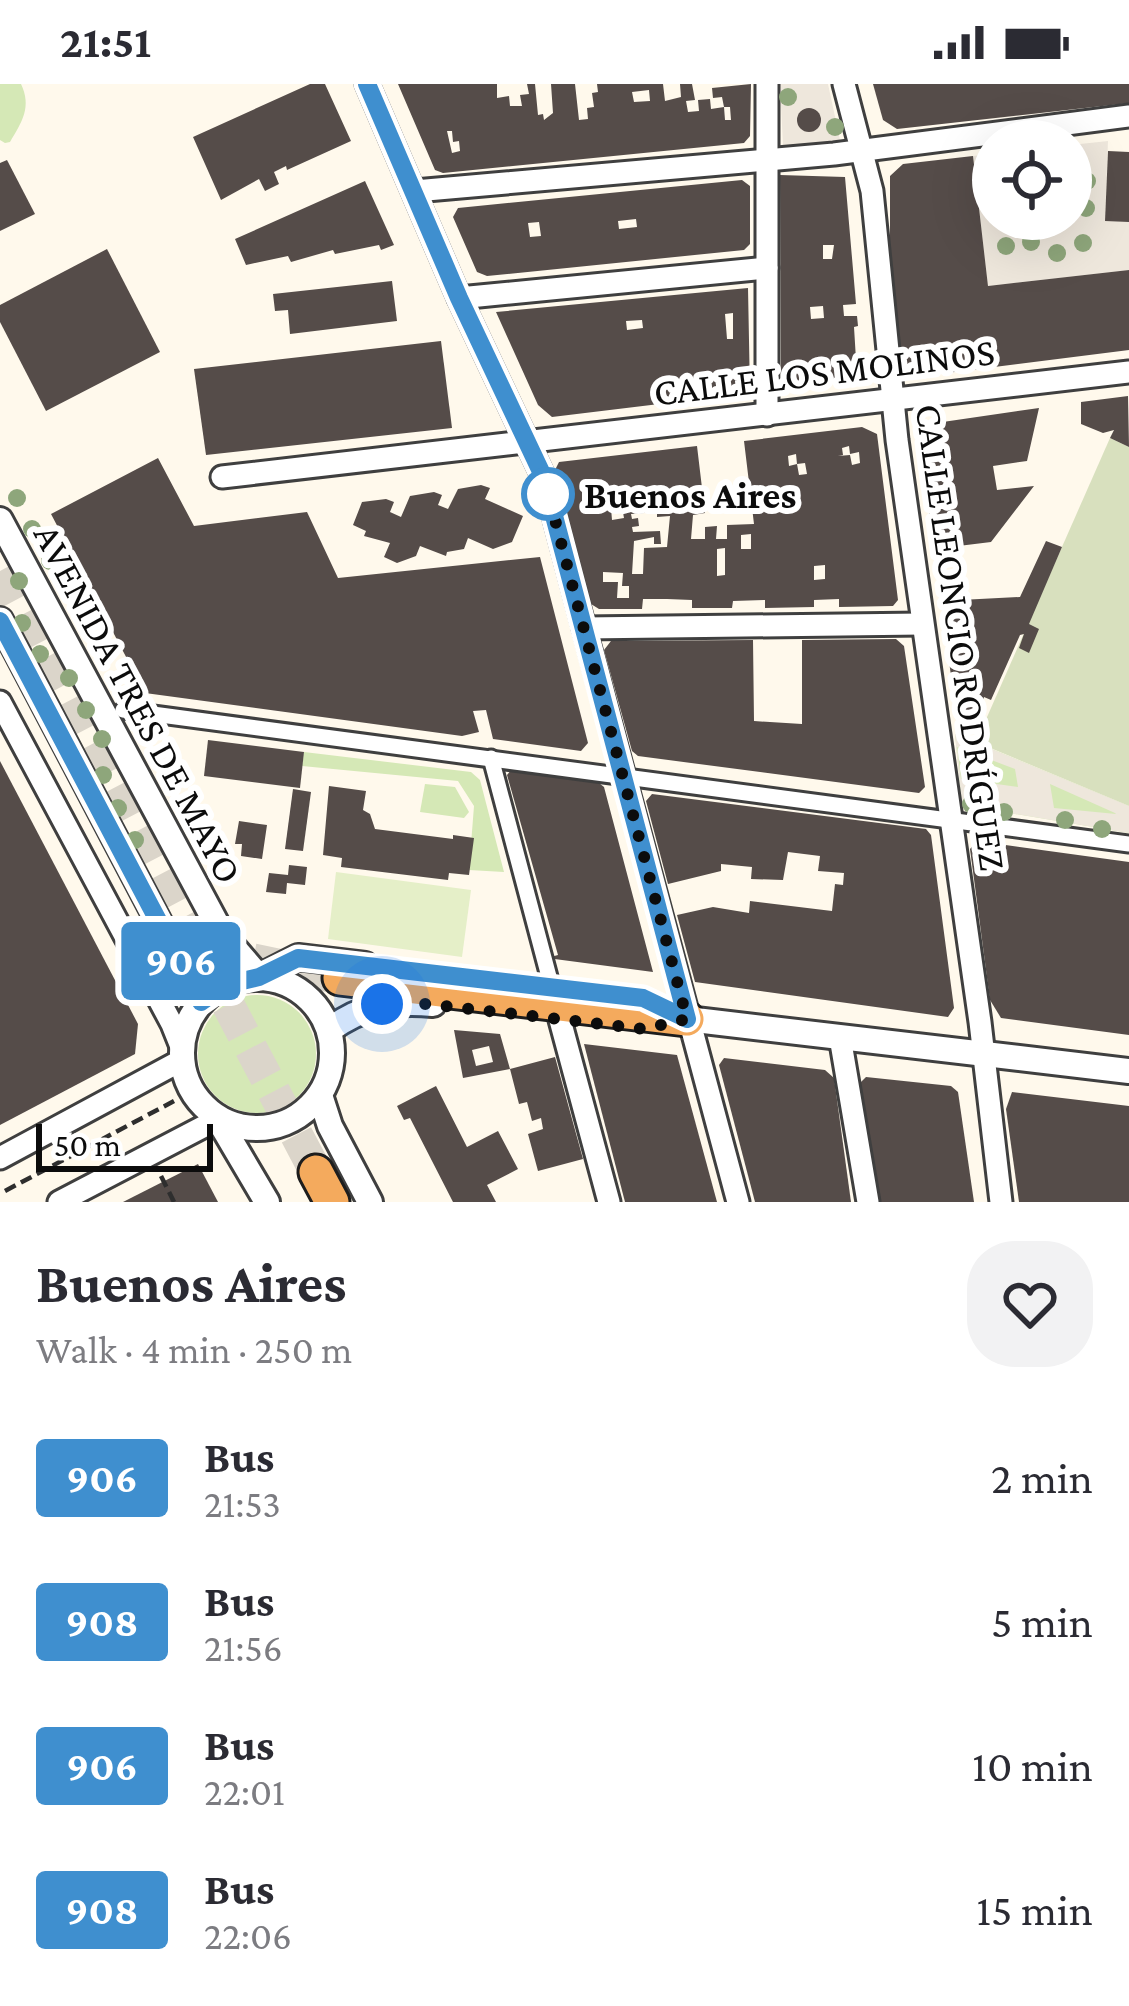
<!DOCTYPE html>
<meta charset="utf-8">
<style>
body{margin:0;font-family:"Crimson Pro",serif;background:#f2f2f3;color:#2b2b33;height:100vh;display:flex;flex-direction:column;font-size:45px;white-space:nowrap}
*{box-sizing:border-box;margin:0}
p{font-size:39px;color:#7c7c81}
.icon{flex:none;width:66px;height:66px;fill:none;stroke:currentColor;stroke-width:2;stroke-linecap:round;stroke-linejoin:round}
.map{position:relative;height:1118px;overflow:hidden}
.sheet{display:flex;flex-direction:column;background:#fff;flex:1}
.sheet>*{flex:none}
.badge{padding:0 24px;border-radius:9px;font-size:42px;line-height:78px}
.controls{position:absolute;left:972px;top:36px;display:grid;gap:24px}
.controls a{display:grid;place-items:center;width:120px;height:120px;border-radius:50%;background:#fff;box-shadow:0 12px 48px #0002;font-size:60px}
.scale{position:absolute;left:36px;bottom:30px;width:177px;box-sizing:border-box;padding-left:12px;border:6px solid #0c0c0c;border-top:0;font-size:33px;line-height:42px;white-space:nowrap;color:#0c0c0c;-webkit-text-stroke:9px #fff;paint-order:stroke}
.you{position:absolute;width:60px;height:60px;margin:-30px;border:9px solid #fff;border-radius:50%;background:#1a73e8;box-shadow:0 0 0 18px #1a73e833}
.map>.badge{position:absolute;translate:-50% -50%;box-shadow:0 0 0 6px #fff}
.round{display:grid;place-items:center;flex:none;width:126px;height:126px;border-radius:48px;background:#f2f2f3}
.overview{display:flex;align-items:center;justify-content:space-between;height:204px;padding:0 36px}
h1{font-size:57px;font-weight:700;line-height:90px}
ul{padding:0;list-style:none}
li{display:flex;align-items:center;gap:36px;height:144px;padding:0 36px}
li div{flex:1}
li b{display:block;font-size:45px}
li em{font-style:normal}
li .badge{min-width:132px;font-weight:700;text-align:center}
.status{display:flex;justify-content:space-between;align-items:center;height:84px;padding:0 60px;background:#fff;direction:ltr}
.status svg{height:33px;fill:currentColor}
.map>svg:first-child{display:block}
</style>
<div class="status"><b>21:51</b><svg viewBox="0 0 49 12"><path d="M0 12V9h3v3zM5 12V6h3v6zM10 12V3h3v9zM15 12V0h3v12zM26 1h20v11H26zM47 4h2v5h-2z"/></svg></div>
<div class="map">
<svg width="1129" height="1118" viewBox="0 0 1129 1118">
<rect width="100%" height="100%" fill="#fff9ec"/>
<g fill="#d5e8b6">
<path d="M 0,0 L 21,0 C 32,23 22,38 10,58 L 5,59 L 0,56 Z"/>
<polygon points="955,650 1129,722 1129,749 962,721"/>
<polygon points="304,668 471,688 480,696 504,788 469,786 474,722 458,697 302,682"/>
<polygon points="425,700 455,703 469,728 464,734 420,728"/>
<circle cx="257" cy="970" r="59"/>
</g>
<polygon fill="#d8e0be" points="1110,354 1129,363 1129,722 976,658"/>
<polygon fill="#e5efc8" points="336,788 471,806 462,873 328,855"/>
<g fill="#eee7dc" fill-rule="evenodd">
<polygon points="780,0 828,0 840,56 783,62"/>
<polygon points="1108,57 1105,136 1129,138 1129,186 988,202 973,72 993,70 993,135 1071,135 1071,61"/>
<path d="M 955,650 L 1129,722 L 1129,749 L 962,721 ZM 957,663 L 1015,685 L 1018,703 L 961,695 ZM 1050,700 L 1115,729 L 1116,730 L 1054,724 Z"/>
</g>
<g fill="#554c49" fill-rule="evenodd">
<polygon points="310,0 325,0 351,57 287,86 286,82 274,88 279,100 265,107 259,95 221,116 193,53"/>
<path d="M 398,0 L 497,0 L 497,14 L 509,12 L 510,22 L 522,22 L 520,11 L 529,10 L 527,0 L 535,0 L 538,31 L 543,30 L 544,36 L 553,29 L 551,0 L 575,0 L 579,36 L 588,35 L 587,24 L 594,23 L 592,9 L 598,8 L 597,0 L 663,0 L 665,17 L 681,13 L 680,0 L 692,0 L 695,16 L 686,17 L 688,28 L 699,27 L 698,16 L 710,15 L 711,25 L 724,23 L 725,36 L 731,36 L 730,23 L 724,23 L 722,13 L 713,14 L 712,4 L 751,0 L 750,52 L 744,59 L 443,89 L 435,86 ZM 649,6 L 650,17 L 634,18 L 632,8 ZM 447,47 L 452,47 L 453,58 L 459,57 L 460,67 L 452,69 Z"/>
<polygon points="873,0 1129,0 1129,19 897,45 883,36"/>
<circle cx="809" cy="36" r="12"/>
<polygon points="1108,67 1129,68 1129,138 1105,137"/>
<polygon points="973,72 988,202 1129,186 1129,266 915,293 911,287 890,286 890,92 903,80"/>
<polygon points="7,76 35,130 0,147 0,79"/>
<path d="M 780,91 L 845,93 L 856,220 L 843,221 L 844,232 L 857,232 L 858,242 L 854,243 L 857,292 L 789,300 L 781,296 ZM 823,161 L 834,161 L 832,175 L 823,175 ZM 823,222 L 824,234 L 811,235 L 810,223 Z"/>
<path d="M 742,96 L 750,102 L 750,160 L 744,166 L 487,192 L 477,188 L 453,133 L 458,124 ZM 636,135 L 637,143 L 619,145 L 618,137 ZM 539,138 L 541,152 L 530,153 L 528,139 Z"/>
<polygon points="365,97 394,161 381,166 379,161 335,170 333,166 291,178 288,172 246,181 235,155"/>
<polygon points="107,165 160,268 46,327 0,238 0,221"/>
<polygon points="392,197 397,237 290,250 288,226 275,227 273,210"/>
<path d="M 748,204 L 750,309 L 552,333 L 538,321 L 496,228 ZM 733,229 L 733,255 L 727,255 L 725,230 ZM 642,236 L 643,244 L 627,246 L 626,237 Z"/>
<polygon points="441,257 452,344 206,371 194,285"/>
<polygon points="1128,312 1129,363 1110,354 1114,346 1103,349 1081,340 1081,318"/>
<polygon points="1039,324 1027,377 993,382 997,406 1034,402 991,458 934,465 918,350 929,340"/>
<path d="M 862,343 L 877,350 L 898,516 L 893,522 L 839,523 L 839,515 L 814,516 L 814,523 L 765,524 L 765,516 L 733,517 L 732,524 L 692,524 L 692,516 L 667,515 L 643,515 L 642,525 L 599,525 L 591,520 L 555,386 L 559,378 L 697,362 L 705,429 L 693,431 L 691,455 L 705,455 L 705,443 L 717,442 L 716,455 L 727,455 L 727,441 L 754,440 L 744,357 ZM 849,362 L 850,370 L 859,368 L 860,379 L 852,381 L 850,371 L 838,372 L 843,371 L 842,364 ZM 796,370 L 797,380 L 805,379 L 807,390 L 799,391 L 797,380 L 789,382 L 788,372 ZM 622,423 L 624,434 L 612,436 L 611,424 ZM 657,428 L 657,433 L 670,432 L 667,463 L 644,464 L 643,490 L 632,490 L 634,457 L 654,453 L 654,460 L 661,460 L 660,447 L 633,448 L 632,443 L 639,442 L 638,434 L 632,435 L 631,430 ZM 751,450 L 751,465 L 741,465 L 741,451 ZM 725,464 L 725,491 L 717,492 L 717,465 ZM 825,481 L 825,495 L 814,496 L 814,482 ZM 603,488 L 623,489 L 622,502 L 629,502 L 629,514 L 617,514 L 618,498 L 603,498 Z"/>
<polygon points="158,374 194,442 307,428 338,494 540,473 588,659 581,667 493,655 486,626 473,627 479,648 462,652 145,609 51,430"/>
<polygon points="481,401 490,404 485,415 523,432 512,458 493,465 468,454 464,465 447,468 446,472 420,462 416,472 397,479 384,473 390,459 364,452 366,447 353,441 362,418 386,415 394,418 390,428 401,433 410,412 434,408 442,411 438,421 448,425 458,405"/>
<polygon points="1046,457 1062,463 1029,540 1039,545 1029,569 1019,564 1024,550 1020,551 991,616 984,613 981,625 986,627 978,644 969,641 966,654 959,652 941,517 1020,513"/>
<polygon points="896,555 904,562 925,703 919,709 638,672 632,667 604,566 611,557 753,556 754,637 802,640 802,556"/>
<polygon points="208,656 304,668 300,704 204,692"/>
<polygon points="0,677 138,940 135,970 0,1041"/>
<polygon points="513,684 594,695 604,703 653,888 547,874 558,871 507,691"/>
<polygon points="329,702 366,707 363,726 370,730 375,745 453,755 453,751 474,754 469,791 449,789 448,796 341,783 342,774 323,771"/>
<polygon points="293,705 311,708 303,767 285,765"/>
<polygon points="652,710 926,745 931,751 954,924 948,933 695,898 677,831 713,823 749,829 750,817 832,827 835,800 843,801 844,789 818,787 820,772 788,768 783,796 751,795 752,783 721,780 721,787 668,800 646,717"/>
<polygon points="239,737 267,741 262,775 241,772 242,760 235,760"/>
<polygon points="977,757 1129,778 1129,951 1001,934 990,916 970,765"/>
<polygon points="289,781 307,783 305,801 287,799 286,810 266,808 269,789 288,791"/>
<path d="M 454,946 L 500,950 L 510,985 L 463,994 ZM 489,962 L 493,978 L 476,982 L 472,966 Z"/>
<polygon points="584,960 677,971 717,1118 625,1118"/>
<polygon points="555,973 583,1075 538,1087 528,1050 543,1045 541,1034 532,1037 527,1018 519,1020 510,985"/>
<polygon points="724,974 825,986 834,994 851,1118 755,1118 719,981"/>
<polygon points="866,993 951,1002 958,1008 974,1118 880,1118 860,999"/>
<polygon points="436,1002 467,1063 498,1047 518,1085 487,1101 496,1118 453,1118 410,1034 404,1036 397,1022"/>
<polygon points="1012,1008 1129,1022 1129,1118 1019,1118 1006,1025"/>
<polygon points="198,1080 218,1118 123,1118"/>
</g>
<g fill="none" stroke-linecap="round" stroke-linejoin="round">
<g stroke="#dbd5ca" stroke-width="33" stroke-dasharray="33 16" stroke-linecap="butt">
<polyline points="0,487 316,1088"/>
<polyline points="253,876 340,894"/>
</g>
<defs>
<g id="pedestrian">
<polyline points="123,626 1129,760"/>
<polyline points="491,674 552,904"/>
</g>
<g id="minor">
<polyline points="367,0 459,214 544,394 738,1118"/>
<polyline points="767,0 767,331"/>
<polyline points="844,0 872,107 897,356 980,938 1001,1118"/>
<polyline points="415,107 834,70 1129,32"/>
<polyline points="459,214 767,184"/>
<polyline points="222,393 1129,288"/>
<polyline points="584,544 922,540"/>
<polyline points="0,618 172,940 182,965"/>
<polyline points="560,936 609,1118"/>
<polyline points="840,953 868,1118"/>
<polyline points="0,1074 182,976"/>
<polyline points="59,1118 218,1035"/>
</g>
<g id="tertiary">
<polyline points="0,436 222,850 259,893"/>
<polyline points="0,536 201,918"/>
<polyline points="259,893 298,873 365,881"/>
<circle cx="257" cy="969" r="75"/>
<polyline points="677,930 687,935 1129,987"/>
<path d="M 329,946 C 362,922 392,916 433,920"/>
<polyline points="320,1011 330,1042 370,1118"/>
<polyline points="218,1035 267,1118"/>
</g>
<g id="trunk">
<polyline points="340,894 687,935"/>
<polyline points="316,1088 332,1118"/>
</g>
</defs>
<use href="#pedestrian" stroke="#3f3f3f" stroke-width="21"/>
<use href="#minor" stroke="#3f3f3f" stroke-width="27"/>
<use href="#tertiary" stroke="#3f3f3f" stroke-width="30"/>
<use href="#trunk" stroke="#1d1d1d" stroke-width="39"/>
<g stroke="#2e2e2e" stroke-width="4.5" stroke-dasharray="12 6" stroke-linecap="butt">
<polyline points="161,1092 174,1118"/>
<polyline points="5,1107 174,1017"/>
</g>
<use href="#pedestrian" stroke="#fff" stroke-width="15"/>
<use href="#minor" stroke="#fff" stroke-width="21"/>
<use href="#tertiary" stroke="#fff" stroke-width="24"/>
<use href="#trunk" stroke="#f4aa5d" stroke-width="33"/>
</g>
<g fill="#8ea67b">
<circle cx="788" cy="13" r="9"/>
<circle cx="835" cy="43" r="9"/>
<circle cx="1087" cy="97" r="9"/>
<circle cx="1086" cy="124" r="9"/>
<circle cx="1031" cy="158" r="9"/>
<circle cx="1083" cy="159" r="9"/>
<circle cx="1006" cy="162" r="9"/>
<circle cx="1057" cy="169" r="9"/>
<circle cx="17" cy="414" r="9"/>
<circle cx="32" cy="445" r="9"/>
<circle cx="50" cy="477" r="9"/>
<circle cx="19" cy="497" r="9"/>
<circle cx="22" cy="539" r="9"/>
<circle cx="40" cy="570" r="9"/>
<circle cx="69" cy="594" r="9"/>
<circle cx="86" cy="626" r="9"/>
<circle cx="102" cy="655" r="9"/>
<circle cx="103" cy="691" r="9"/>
<circle cx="971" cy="720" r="9"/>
<circle cx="118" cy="724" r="9"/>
<circle cx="1004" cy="728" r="9"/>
<circle cx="1065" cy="736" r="9"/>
<circle cx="1102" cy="745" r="9"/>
<circle cx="135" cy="756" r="9"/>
</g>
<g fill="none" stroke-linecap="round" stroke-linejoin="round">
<defs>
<polyline id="line" points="0,537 201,918 225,901 259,893 298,874 643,914 687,935 544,394 459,214 367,0"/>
</defs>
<use href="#line" stroke="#fff" stroke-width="27"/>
<use href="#line" stroke="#3f8fcf" stroke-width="18"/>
<polyline stroke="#0c0c0c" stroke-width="12" stroke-dasharray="0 21.6" points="382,920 428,920 644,945 687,935 544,394 548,410"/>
</g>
<circle fill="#fff" stroke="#3f8fcf" stroke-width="6" cx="548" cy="410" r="24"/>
<g text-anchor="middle" stroke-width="12" stroke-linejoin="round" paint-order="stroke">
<g font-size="39" fill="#0c0c0c" stroke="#fff">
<text transform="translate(824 287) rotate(-7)" y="14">CALLE LOS MOLINOS</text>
<text transform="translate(962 553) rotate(82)" y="14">CALLE LEONCIO RODRÍGUEZ</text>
<text transform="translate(139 619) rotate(62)" y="14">AVENIDA TRES DE MAYO</text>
</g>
<g font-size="39" font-weight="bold" fill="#0c0c0c" stroke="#fff" text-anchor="start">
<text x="584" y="424">Buenos Aires</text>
</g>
</g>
</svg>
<div class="controls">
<a><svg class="icon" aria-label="locate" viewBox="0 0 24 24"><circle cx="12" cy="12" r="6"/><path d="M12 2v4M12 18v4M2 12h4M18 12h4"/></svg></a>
</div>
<div class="scale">50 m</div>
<div class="you" style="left:382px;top:920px"></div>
<b class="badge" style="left:181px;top:877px;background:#3f8fcf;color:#fff">906</b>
</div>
<section class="sheet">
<div class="overview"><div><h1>Buenos Aires</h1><p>Walk · 4 min · 250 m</p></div><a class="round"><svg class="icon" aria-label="heart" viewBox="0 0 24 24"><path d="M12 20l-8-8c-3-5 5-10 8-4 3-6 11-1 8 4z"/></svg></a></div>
<ul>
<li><span class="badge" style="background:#3f8fcf;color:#fff">906</span><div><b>Bus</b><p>21:53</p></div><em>2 min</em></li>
<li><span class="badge" style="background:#3f8fcf;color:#fff">908</span><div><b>Bus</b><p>21:56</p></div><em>5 min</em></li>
<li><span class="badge" style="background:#3f8fcf;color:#fff">906</span><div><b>Bus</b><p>22:01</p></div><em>10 min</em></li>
<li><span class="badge" style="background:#3f8fcf;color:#fff">908</span><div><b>Bus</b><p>22:06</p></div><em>15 min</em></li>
</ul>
</section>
